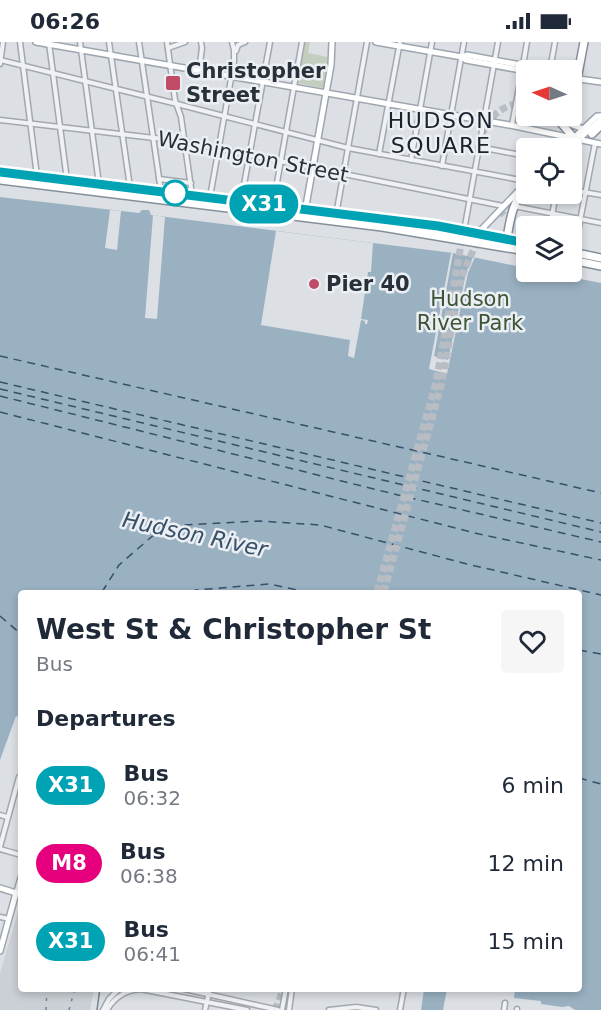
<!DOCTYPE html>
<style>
body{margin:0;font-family:"DejaVu Sans",sans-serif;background:#f6f6f7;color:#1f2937;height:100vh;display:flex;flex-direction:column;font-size:22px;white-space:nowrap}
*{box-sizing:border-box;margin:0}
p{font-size:20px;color:#747a83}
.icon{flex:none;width:33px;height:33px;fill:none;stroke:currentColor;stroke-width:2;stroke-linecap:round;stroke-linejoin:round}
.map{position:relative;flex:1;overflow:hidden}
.drawer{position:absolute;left:18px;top:548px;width:564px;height:402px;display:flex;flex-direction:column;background:#fff;border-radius:6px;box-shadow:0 3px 9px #0003}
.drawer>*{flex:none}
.badge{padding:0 12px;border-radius:20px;font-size:21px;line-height:39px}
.needle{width:39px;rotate:273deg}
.buttons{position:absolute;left:516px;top:18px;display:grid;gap:12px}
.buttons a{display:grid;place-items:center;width:66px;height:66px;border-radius:6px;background:#fff;box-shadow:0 3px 9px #0003;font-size:30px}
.map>.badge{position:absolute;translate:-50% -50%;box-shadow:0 0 0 3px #fff}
h2{padding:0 18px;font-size:22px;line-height:54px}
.round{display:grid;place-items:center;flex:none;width:63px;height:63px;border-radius:6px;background:#f6f6f7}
.headline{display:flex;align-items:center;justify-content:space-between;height:102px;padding:0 18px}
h1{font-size:28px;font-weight:600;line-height:45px}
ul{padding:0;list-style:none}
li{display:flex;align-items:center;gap:18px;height:78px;padding:0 18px}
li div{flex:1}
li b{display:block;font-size:22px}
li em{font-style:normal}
li .badge{min-width:66px;font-weight:700;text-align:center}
.status{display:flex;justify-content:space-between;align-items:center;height:42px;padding:0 30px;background:#fff;direction:ltr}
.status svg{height:16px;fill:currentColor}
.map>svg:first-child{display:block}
</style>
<div class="status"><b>06:26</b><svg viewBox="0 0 49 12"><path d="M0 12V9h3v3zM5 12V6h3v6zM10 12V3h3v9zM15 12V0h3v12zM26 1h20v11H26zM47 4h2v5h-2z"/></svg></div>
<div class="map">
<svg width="601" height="968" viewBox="0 0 601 968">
<rect width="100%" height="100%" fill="#dce0e5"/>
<polygon fill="#cbd0d6" points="21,859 21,946 94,947 90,968 0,968 0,932"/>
<polygon fill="#c4cebe" points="305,0 310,0 308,11 328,15 323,46 298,41"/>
<g fill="#9ab1c2">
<polygon points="0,155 139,171 142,168 149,168 151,173 453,211 526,226 526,230 545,230 601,241 601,968 575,968 569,964 562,965 541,962 541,959 514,956 515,947 579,946 579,550 21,550 21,676 16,674 0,718"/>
<polygon points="424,947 447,947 443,968 421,968"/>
</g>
<g fill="#dce0e5">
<polygon points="110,168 121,169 117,208 105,206"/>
<polygon points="153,173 165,175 157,277 145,276"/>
<polygon points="276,189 373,201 371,230 368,230 361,277 368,278 367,282 365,282 365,279 361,278 354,316 348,314 350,298 261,283"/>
<polygon points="451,211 453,211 434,314 448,318 466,231 473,215 475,215 468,231 447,332 429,327"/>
</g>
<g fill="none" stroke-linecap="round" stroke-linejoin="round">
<g stroke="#365169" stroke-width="1.5" stroke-dasharray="8 6" stroke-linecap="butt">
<polyline points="0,314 601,451"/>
<polyline points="0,340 601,481"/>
<polyline points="0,347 601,490"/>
<polyline points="0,354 398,453 601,500"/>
<polyline points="0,370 479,492 601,518"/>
<polyline points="102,550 119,523 164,484 259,479 320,483 467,522 601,553"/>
<polyline points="191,550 196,548 269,542 307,550"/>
<polyline points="0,574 21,592"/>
<polyline points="579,608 601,612"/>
<polyline points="579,736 601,742"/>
</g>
<g stroke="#b8bdc3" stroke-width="7" stroke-dasharray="7 3.5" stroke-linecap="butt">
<path d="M 482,93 C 488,75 502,63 522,61"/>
<polyline points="499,173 519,154"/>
<polyline points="377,550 436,340 463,192"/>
<polyline points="384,550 441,344 461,236 478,197"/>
<polyline points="275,968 284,946"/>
<polyline points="284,968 291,946"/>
</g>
<defs>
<g id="minor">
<polyline points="20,0 37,134"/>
<polyline points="80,0 99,142"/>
<polyline points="109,0 130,145"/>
<polyline points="139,0 161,149"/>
<polyline points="167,0 175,58 181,75 192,153"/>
<polyline points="49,1 67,138"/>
<polyline points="168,6 185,0"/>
<polyline points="236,9 238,3 245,0"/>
<polyline points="0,18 181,63 348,106 526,139"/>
<polyline points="0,22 3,0"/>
<polyline points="523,23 527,0"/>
<polyline points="550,28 555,0"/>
<polyline points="199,29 202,6 201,0"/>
<polyline points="572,68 576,42"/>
<polyline points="0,78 180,99 503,164"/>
<polyline points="569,82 570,74"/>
<polyline points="512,83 522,29"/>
<polyline points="479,105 526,114"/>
<polyline points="379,112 400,0"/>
<polyline points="411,118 432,0"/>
<polyline points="442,124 464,0"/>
<polyline points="159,137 191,141"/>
<polyline points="572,148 601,153"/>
<polyline points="210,155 234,20 234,8 232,0"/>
<polyline points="241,159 270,0"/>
<polyline points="273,163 302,0"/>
<polyline points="514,164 601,181"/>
<polyline points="336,173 367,0"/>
<polyline points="550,184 556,152"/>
<polyline points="464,189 498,0"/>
<polyline points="574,210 595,101"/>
<polyline points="0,773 7,775"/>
<polyline points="0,805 19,735"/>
<polyline points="0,807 21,813"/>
<polyline points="16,851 21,834"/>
<polyline points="0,875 9,877"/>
<polyline points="180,946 278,968"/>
<polyline points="103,968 109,957 120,946"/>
<path d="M 107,968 C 115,954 126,948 141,947 L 247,968"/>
<polyline points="205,968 210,946"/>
<polyline points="282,968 286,946"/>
<polyline points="289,968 292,946"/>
<polyline points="329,968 356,965 376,968"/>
<polyline points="400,968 404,946"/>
<polyline points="504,968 505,961"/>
<polyline points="517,968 517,967"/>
</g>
<g id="major">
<polyline points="36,0 515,84 601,102"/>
<polyline points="376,0 462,15 467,13 548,28"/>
<polyline points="462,15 466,18 526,29"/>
<polyline points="572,36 601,40"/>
<polyline points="569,82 584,87"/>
<polyline points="579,97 600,78 601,74"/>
<polyline points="563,106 597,74 601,74"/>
<polyline points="304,175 331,23 332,0"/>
<polyline points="478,200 481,188 526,141"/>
<polyline points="0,846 16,851 0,909"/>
</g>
<g id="highway">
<polyline points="572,46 578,32 584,0"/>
<polyline points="522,61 526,62"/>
<polyline points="555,74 574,96"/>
<polyline points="592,92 601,83"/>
<polyline points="569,106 579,97"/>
<polyline points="0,130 433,184 526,201"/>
<polyline points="0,138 382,185 526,209"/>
<path d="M 506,201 C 510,181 511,161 526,146"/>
<polyline points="572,210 601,216"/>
<polyline points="572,218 601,224"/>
</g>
</defs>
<use href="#minor" stroke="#a2a8ae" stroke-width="7"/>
<use href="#major" stroke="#9da6af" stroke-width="8"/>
<use href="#highway" stroke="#858f9a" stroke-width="10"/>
<use href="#minor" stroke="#eff1f4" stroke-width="4"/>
<use href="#major" stroke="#fff" stroke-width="5"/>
<use href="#highway" stroke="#fff" stroke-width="7"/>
<polyline stroke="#78818d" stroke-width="1.5" points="97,968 100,946"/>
<g stroke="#78818d" stroke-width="1.5" stroke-dasharray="3 6" stroke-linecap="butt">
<polyline points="46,968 47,946"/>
<polyline points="69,968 75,946"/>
</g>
</g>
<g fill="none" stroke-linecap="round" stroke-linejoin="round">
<defs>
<polyline id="line" points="0,130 438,184 526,201"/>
</defs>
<use href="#line" stroke="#fff" stroke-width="14"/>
<use href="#line" stroke="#00a3b4" stroke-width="9"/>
</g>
<g fill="#c04c67" stroke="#ebeff3" stroke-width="2">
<rect x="165" y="33" width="16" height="16" rx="3"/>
<circle cx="314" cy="242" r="6"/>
</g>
<circle fill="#fff" stroke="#00a3b4" stroke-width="3" cx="175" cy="151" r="12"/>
<g text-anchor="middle" stroke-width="5" stroke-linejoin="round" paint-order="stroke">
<g font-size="21" font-weight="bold" fill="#28303a" stroke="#ebeff3" text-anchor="start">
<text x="186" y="36">Christopher<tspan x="186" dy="24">Street</tspan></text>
<text x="326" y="249">Pier 40</text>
</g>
<g font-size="21" fill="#28303a" stroke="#ebeff3">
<text transform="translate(253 115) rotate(11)" y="7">Washington Street</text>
</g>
<g font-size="21" fill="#3e5436" stroke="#ebeff3">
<text x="470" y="264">Hudson<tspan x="470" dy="24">River Park</tspan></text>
</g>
<g font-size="22" letter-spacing="1.5" fill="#1a212a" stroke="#ebeff3">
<text x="441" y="86">HUDSON<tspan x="441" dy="25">SQUARE</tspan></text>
</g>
<g font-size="22" font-style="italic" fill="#365169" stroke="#ebeff3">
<text transform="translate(195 492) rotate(12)" y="8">Hudson River</text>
</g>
</g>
</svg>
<div class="buttons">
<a><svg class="needle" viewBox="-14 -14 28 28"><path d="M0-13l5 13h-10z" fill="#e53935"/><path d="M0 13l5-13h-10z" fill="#747a83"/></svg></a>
<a><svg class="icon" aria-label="locate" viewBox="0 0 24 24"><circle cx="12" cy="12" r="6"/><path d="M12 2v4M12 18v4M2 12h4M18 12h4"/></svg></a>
<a><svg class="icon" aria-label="layers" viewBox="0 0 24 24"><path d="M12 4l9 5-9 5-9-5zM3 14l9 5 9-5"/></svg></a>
</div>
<b class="badge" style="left:264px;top:162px;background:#00a3b4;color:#fff">X31</b>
<section class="drawer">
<div class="headline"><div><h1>West St &amp; Christopher St</h1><p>Bus</p></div><a class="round"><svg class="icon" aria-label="heart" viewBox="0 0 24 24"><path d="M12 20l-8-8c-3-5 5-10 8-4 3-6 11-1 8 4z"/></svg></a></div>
<h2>Departures</h2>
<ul>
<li><span class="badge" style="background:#00a3b4;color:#fff">X31</span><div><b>Bus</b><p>06:32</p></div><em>6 min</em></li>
<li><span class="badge" style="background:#e6007e;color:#fff">M8</span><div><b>Bus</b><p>06:38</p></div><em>12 min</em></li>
<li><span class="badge" style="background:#00a3b4;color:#fff">X31</span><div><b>Bus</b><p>06:41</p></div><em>15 min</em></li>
</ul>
</section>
</div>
